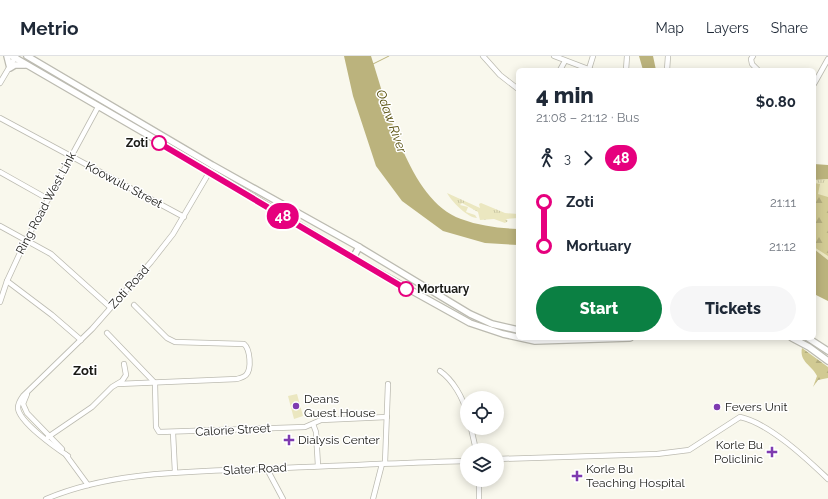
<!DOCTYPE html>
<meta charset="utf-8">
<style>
body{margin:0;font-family:Raleway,sans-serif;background:#f6f6f7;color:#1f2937;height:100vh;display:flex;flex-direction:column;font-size:15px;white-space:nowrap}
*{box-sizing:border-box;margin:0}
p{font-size:13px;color:#747a83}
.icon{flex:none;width:22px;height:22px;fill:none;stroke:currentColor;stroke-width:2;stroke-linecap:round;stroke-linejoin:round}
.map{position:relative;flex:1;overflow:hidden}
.sheet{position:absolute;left:516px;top:12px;width:300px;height:272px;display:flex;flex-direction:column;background:#fff;border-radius:6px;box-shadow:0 2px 10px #0003}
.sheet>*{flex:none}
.badge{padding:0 8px;border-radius:13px;font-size:14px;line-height:26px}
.controls{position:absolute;left:460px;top:335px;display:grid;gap:8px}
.controls a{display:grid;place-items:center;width:44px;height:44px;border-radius:50%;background:#fff;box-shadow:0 2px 10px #0003;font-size:20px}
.map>.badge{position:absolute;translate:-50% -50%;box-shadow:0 0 0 2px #fff}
.legs{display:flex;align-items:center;gap:6px;height:44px;padding:0 20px;font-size:13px}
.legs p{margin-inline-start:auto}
.summary{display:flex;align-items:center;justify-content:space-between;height:68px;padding:0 20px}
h1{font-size:22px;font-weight:800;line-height:30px}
.cta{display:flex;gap:8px;margin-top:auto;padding:8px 20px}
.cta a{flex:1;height:46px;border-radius:24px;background:#0b8043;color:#fff;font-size:16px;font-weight:800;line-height:46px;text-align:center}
.cta a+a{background:#f6f6f7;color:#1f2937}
ul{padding:0 20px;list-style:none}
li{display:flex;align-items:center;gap:14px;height:44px;font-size:15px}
li i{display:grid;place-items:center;width:6px;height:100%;margin:0 5px;background:currentColor}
li i::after{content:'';width:10px;height:10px;margin:-5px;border:3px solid;border-radius:50%;background:#fff}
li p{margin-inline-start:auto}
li:first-child i{background:linear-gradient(#0000 50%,currentColor 0)}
li:last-child i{background:linear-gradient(currentColor 50%,#0000 0)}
header{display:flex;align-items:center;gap:24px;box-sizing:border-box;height:56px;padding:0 20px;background:#fff;border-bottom:1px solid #e0e1e3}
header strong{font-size:19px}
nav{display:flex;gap:22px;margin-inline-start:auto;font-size:14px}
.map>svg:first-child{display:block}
</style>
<header>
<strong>Metrio</strong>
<nav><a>Map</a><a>Layers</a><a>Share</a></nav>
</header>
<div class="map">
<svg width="828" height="443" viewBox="0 0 828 443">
<defs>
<pattern id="grass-tufts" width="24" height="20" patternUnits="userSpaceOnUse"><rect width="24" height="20" fill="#ebe7c0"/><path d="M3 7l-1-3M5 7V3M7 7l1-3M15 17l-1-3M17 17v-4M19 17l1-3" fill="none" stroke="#c9c6a4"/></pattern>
<pattern id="forest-firs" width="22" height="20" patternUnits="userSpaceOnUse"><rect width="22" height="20" fill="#d1ca93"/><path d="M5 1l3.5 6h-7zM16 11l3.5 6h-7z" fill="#b3ad7e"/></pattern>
</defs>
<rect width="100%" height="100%" fill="#f9f8ed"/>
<g fill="url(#grass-tufts)">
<polygon points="828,123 828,204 814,193 814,124"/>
<path d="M 447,137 L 480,152 L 479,148 L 481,147 L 505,157 L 518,158 L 518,162 L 506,163 L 508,165 L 505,167 L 494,163 L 480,164 L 478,156 L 462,147 L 460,149 L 468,151 L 466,156 L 475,159 L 477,162 C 468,162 451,145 447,137 Z"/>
</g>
<g fill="url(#forest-firs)">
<polygon points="814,127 820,128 818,138 828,141 828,200 814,191"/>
<path d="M 802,292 L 828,311 L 828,322 L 818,324 L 813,331 L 817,320 C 812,309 799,306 802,292 Z"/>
</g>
<polygon fill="#ebe7c0" points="297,338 303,360 294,363 288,340"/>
<g fill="#bbb37d">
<path d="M 344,0 L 371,0 C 387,48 408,144 461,163 C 480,170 498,172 518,173 L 518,189 L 485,187 L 443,175 L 402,145 L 376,110 L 353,40 Z"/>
<polygon points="639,0 653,0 656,14 643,14"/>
<polygon points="814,108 828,109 828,123 814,124"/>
<polygon points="814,193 828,204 828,245 814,238"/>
</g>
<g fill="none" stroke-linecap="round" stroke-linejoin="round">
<polyline stroke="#bbb37d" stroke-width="1" points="373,8 389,0"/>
<defs>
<g id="minor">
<polyline points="483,0 500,19 518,33"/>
<polyline points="554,0 591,14"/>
<polyline points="753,0 751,3 752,8 758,14"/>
<polyline points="589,13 593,0"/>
<polyline points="560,14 565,5"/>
<polyline points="626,14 627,0"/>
<polyline points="667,14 668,0"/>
<polyline points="0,27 16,0"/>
<polyline points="814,28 828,3"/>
<polyline points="0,62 184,161"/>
<polyline points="0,116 48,143"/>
<polyline points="0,170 51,198 110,251"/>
<polyline points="7,225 52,259 81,284"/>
<polyline points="0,246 7,225 26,184 98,51"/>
<polyline points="107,277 155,327 156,371 159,376 305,371 321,364 387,361"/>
<path d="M 440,315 C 453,324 463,342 467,357"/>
<path d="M 118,328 L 237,323 C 240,322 244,321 246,319 C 252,313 250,293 244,288 L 175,286 L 167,282 L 134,249"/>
<polyline points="27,338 23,348 27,357 62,393"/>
<polyline points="313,368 316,376 318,410"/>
<polyline points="471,372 476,394"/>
<polyline points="173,377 175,416"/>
<polyline points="48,381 92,351 112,331 122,325 126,319 124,308"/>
<polyline points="66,399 88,429"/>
<path d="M 68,400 C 56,392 19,366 18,352 C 18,347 20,344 23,340 L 92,273 L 151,206 L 173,178 L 210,115"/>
<path d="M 497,403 L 657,398 L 689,394 L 740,361 C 769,367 807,403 828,423"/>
<polyline points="385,407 388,328"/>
<polyline points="267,413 283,443"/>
<path d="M 46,443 C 111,415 188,416 258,413 C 328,410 397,407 467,405"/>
<polyline points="373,443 382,408"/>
<polyline points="479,443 479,424"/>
</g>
<g id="major">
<polyline points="7,0 10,12 15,9 25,9"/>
<polyline points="12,0 210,115 353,202 470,267 503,278 535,285 630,282"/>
<polyline points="27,0 212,109 359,191 470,258 492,268 518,274"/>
<polyline points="353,202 359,191"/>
<polyline points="792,282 809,291 828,305"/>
<polyline points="808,282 828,295"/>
</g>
</defs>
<use href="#minor" stroke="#bcbbb1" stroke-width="6"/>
<use href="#major" stroke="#bcbbb1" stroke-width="8"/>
<use href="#minor" stroke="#fff" stroke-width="4.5"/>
<use href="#major" stroke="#fff" stroke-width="5.5"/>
</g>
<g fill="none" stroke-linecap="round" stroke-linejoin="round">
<defs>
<polyline id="line-1" points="159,87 406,233"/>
</defs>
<use href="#line-1" stroke="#fff" stroke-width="9"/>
<use href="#line-1" stroke="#e6007e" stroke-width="6"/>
</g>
<g fill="#fff" stroke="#e6007e" stroke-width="2">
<circle cx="159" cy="87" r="7"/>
<circle cx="406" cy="233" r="7"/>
</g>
<g fill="#7e3bb0" stroke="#fff" stroke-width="1.5">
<circle cx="296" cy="350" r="4"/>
<circle cx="717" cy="351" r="4"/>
<path d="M287 378h4v4h4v4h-4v4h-4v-4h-4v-4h4z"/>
<path d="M770 390h4v4h4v4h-4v4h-4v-4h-4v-4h4z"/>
<path d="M575 414h4v4h4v4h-4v4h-4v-4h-4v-4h4z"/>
</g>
<g text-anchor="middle" stroke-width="3" stroke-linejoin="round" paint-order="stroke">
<g font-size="12" font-weight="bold" fill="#1a1a16" stroke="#fff" text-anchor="end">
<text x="148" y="91">Zoti</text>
<text x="417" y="237" text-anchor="start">Mortuary</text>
</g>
<g font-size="12" fill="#1a1a16" stroke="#fff">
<text transform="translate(124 129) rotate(28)" y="4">Koowulu Street</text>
<text transform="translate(46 147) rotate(-62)" y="4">Ring Road West Link</text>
<text transform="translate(129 231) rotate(-48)" y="4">Zoti Road</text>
<text transform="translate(233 374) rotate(-3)" y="4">Calorie Street</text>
<text transform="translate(255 413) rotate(-3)" y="4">Slater Road</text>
</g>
<g font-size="12" fill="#1a1a16" stroke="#fff" text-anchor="start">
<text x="304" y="347">Deans<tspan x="304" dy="14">Guest House</tspan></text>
<text x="725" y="355">Fevers Unit</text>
<text x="298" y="388">Dialysis Center</text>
<text x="763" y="393" text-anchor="end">Korle Bu<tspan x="763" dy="14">Policlinic</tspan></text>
<text x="586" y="417">Korle Bu<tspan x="586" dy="14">Teaching Hospital</tspan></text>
</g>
<g font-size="13" font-style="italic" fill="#59510f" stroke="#fff">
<text transform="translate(392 65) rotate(70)" y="5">Odaw River</text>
</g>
<g font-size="13" font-weight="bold" fill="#1a1a16" stroke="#fff">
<text x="85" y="319">Zoti</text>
</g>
</g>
</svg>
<div class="controls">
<a><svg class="icon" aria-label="locate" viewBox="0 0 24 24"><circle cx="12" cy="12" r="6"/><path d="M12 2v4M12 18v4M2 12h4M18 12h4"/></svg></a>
<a><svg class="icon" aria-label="layers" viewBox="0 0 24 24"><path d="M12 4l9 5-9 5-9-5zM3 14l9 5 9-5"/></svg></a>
</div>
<b class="badge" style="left:283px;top:160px;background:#e6007e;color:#fff">48</b>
<section class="sheet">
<div class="summary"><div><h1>4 min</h1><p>21:08 – 21:12 · Bus</p></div><b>$0.80</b></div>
<div class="legs"><svg class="icon" aria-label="walk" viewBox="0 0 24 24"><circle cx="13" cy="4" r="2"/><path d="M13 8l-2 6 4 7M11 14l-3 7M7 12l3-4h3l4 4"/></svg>3<svg class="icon" aria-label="forward" viewBox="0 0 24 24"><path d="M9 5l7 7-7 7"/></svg><b class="badge" style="background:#e6007e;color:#fff">48</b></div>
<ul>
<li><i style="color:#e6007e"></i><b>Zoti</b><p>21:11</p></li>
<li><i style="color:#e6007e"></i><b>Mortuary</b><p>21:12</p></li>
</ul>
<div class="cta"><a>Start</a><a>Tickets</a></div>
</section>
</div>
